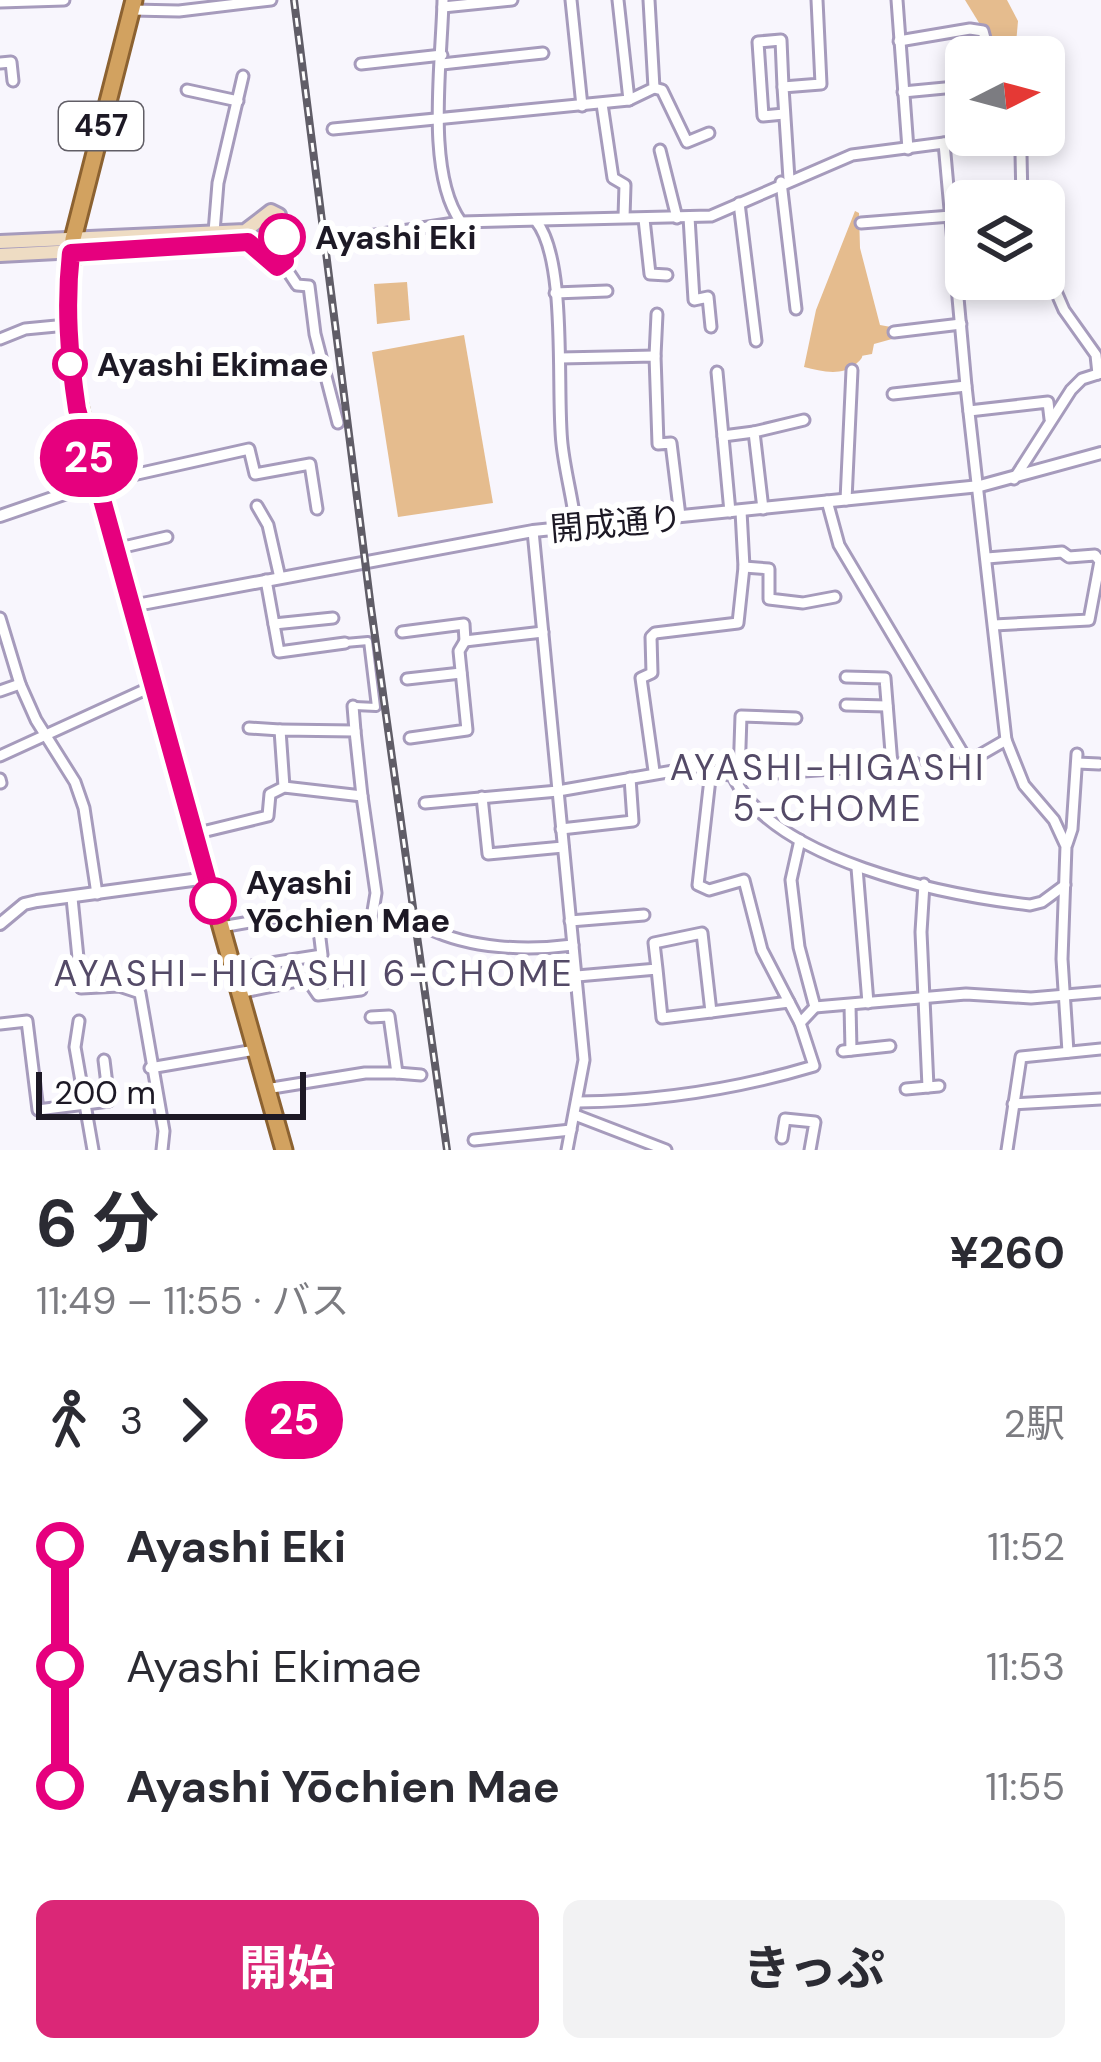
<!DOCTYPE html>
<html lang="ja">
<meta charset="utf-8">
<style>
body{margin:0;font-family:"DM Sans","Noto Sans JP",sans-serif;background:#f2f2f3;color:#2b2b33;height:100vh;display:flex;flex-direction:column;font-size:45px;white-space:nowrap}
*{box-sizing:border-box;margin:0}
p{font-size:39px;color:#7c7c81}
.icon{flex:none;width:66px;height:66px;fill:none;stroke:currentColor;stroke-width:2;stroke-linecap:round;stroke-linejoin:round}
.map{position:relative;height:1150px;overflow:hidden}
.panel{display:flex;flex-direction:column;background:#fff;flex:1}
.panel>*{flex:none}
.badge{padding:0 24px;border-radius:39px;font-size:42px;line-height:78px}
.needle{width:78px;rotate:84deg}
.fabs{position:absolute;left:945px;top:36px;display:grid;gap:24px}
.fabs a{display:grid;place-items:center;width:120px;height:120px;border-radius:18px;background:#fff;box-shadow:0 6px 18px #0003;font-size:60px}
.scale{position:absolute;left:36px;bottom:30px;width:270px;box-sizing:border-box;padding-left:12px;border:6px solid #1d1925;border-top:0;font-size:33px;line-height:42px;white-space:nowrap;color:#1d1925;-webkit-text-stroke:9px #fff;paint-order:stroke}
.map>.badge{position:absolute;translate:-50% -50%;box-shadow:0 0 0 6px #fff}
.legs{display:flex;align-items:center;gap:18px;height:132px;padding:0 36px;font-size:39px}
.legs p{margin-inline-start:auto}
.summary{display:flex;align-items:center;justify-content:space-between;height:204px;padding:0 36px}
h1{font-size:66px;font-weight:700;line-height:90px}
.button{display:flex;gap:24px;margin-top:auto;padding:24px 36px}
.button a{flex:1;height:138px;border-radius:18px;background:#db2777;color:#fff;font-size:48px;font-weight:700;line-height:138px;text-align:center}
.button a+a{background:#f2f2f3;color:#2b2b33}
ul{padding:0 36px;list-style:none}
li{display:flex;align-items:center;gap:42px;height:120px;font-size:45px}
li i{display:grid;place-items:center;width:18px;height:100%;margin:0 15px;background:currentColor}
li i::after{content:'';width:30px;height:30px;margin:-15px;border:9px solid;border-radius:50%;background:#fff}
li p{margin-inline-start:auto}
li:first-child i{background:linear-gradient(#0000 50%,currentColor 0)}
li:last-child i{background:linear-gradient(currentColor 50%,#0000 0)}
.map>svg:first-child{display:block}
</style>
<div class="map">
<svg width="1101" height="1150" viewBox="0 0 1101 1150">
<rect width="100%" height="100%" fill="#f8f6fd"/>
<g fill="#e5bc8e">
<polygon points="965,0 1007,0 1018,21 1015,55 1000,57"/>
<path d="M 855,211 L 859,213 L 860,248 L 880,325 L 891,327 L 892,339 L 874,344 L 872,354 C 853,358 870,352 856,364 C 841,377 821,371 804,367 L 816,310 Z"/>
<polygon points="407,282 410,320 377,324 374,284"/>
<polygon points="464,335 493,503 398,517 372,352"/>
</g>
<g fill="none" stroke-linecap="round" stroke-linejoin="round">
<defs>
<g id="pedestrian">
<polyline points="345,643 368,641 376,707 355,706"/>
<polyline points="385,917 428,928"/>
</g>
<g id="minor">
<path d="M 443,0 C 442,60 425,173 461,222 L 711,216 L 852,155 L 944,143 L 966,386 L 1006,740 L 968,762 L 839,545 L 827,501"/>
<polyline points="571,0 582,106"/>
<polyline points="618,0 629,100"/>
<polyline points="897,0 908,149"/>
<polyline points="0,2 64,0"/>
<polyline points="443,7 512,0"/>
<polyline points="132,10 179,11 271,0"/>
<polyline points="899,41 970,29 983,31 990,57"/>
<polyline points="0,63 11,62 13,81"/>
<polyline points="361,64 442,55"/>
<polyline points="442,64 543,53"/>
<polyline points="783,87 781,40 758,42 763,116 784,114"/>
<polyline points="654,88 662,90 687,142 709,133"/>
<polyline points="187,90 238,101"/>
<polyline points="903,92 966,86"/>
<polyline points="602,104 613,178 625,185 624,217"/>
<polyline points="333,129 629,100 654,88 649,0"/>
<polyline points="944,143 1003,138"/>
<polyline points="660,150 677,218"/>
<polyline points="1021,154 1022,201"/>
<polyline points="789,179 783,87 821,84 817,0"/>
<polyline points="781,182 796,309"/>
<polyline points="739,203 756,341"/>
<polyline points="689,217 694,300 708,297 711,327"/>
<polyline points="644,219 650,274 667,275"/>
<path d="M 536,221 C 568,260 556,392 562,444 C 565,472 573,500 576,528"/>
<polyline points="861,223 951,216"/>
<polyline points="214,232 218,183 243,76"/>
<polyline points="349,239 461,222"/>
<polyline points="283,264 297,285 309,286 315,334 338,423"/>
<polyline points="1044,264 1064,310 1096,355 1098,374"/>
<polyline points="555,293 607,291"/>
<polyline points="894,332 961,324"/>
<polyline points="0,339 25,329 67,325"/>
<polyline points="655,356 657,314"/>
<polyline points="560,358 655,356 658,444 671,443 680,516"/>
<polyline points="717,372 730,512"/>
<polyline points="893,394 966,386"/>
<polyline points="969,411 1048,402 1050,419"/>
<polyline points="723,436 754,432"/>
<polyline points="1014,479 1071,390 1082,379 1101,373"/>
<polyline points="97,483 249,449 255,474 310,464 317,509"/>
<polyline points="846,500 852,370"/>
<polyline points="257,506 268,525 280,578"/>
<polyline points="763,509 754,432 804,420"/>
<polyline points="533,531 584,1060 567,1150"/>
<polyline points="115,549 167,537"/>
<polyline points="987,558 1062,552 1069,557 1095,555 1100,561 1089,620 994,625"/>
<polyline points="744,567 769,569 769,599 803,603 835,597"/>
<polyline points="266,580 279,652 345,643"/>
<polyline points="0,618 20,684 36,720 75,782 84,808 97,894"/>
<polyline points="274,624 333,618"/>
<polyline points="402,632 464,624 465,641 543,632"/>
<polyline points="846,677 885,678 892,765"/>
<polyline points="407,679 461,673"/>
<polyline points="0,691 20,684"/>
<polyline points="846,705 887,706"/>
<polyline points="353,706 355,731"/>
<polyline points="249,728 280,730"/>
<polyline points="410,738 467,730 459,651 465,641"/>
<polyline points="1006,740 1024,785 1054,820 1066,846 1062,959 1068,1052"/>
<polyline points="0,756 153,686"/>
<polyline points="1077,763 1099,764"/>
<polyline points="711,770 698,885 709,890 744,880 762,950 789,1002"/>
<polyline points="654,771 641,678 652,673 651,637 655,633 738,623 744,567 741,511"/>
<polyline points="733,776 915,763"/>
<polyline points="739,776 741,716 796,718"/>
<polyline points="0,779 1,783"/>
<polyline points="482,797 488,854 563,847"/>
<path d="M 425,803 L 558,791 L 696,767 L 733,776 C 773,861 944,895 1030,905 L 1042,902 L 1065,885"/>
<polyline points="561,829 633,821 630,778"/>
<polyline points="194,834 268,816 270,794 284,787 280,730 355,731 362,796 284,787"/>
<polyline points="1067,844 1072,829 1077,754"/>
<polyline points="857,868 868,1003"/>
<polyline points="924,884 921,932 928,1087"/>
<polyline points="72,898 81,988 119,986 140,993 164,1131 162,1150"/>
<polyline points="570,921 644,915"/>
<polyline points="221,927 273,918 318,922"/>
<path d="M 428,928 C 470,949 527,951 573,945"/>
<polyline points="232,969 322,955 318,922 372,917 376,893 362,796"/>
<polyline points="577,976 657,969 654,943 702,933 711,1012 662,1018 657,969"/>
<polyline points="239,993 307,979 318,995 361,990 362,965"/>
<polyline points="850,1005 851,1050"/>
<polyline points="815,1007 966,994 1031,998 1101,992"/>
<polyline points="711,1012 789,1002 800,1023"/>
<polyline points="79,1021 75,1047 93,1150"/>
<polyline points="0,1024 27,1021 38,1110 109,1101 104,1060"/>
<polyline points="843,1051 890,1046"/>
<polyline points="150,1068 255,1050"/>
<polyline points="397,1073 421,1075"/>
<polyline points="266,1089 365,1073 397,1073 389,1016 371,1017"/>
<polyline points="906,1089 939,1086"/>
<path d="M 578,1102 C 658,1101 737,1089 814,1066 L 800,1023 L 815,1007 L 799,947 L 791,880 L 800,840"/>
<polyline points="1013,1104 1101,1099"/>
<polyline points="575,1115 666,1150"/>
<polyline points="782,1138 785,1119 815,1122 810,1150"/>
<polyline points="474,1140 571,1130"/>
<polyline points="1007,1150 1021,1057 1101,1049"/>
</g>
<g id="tertiary">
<polyline points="0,516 96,483"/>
<polyline points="131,606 533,531 980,486 1101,453"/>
<polyline points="0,924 24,904 37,901 207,878"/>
</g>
<polyline id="secondary" points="0,242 245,231 271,211 279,215 285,257 281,266 272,266 248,242 0,255"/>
<polyline id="trunk" points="134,0 73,239 67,325 70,365 100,497 284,1150"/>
</defs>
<use href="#pedestrian" stroke="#a69bbc" stroke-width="12"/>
<use href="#minor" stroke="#a69bbc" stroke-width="15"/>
<use href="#tertiary" stroke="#a69bbc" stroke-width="16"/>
<use href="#secondary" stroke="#a69bbc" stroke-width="18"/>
<use href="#trunk" stroke="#8c6231" stroke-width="21"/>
<use href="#pedestrian" stroke="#fff" stroke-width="6"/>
<use href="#minor" stroke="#fff" stroke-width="9"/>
<use href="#tertiary" stroke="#fff" stroke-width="10"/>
<use href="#secondary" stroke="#eedcc3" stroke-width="12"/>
<use href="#trunk" stroke="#d2a260" stroke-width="15"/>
<defs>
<polyline id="rail" points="294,0 371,608 447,1150"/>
</defs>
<use href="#rail" stroke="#605d67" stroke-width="8"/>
<use href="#rail" stroke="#fff" stroke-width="3" stroke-dasharray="9" stroke-linecap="butt"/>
</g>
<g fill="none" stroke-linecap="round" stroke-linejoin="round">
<defs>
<path id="line-1" d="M 213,901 L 77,409 C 69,356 65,306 71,253 L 248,242 L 277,267 L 285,261 L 282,237"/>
</defs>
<use href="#line-1" stroke="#fff" stroke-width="27"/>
<use href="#line-1" stroke="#e6007e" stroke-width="18"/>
</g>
<g fill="#fff" stroke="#e6007e" stroke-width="6">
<circle cx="282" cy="237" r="21"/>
<circle cx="70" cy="364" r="15"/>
<circle cx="213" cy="901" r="21"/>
</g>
<g text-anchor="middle" stroke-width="12" stroke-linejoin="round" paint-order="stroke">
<rect fill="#fff" stroke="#615e66" stroke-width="3" x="59" y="102" width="84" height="48" rx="9"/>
<g font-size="30" font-weight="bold" fill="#1d1925">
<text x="101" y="136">457</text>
</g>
<g font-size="33" font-weight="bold" fill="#1d1925" stroke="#fff" text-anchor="start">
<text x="315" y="249">Ayashi Eki</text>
<text x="97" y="376">Ayashi Ekimae</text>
<text x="246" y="894">Ayashi<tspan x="246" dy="38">Yōchien Mae</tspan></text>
</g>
<g font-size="33" fill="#1d1925" stroke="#fff">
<text transform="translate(616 523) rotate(-5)" y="12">開成通り</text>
</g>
<g font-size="36" letter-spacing="3" fill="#544a67" stroke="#fff">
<text x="828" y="780">AYASHI-HIGASHI<tspan x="828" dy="41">5-CHOME</tspan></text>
<text x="314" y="986">AYASHI-HIGASHI 6-CHOME</text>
</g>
</g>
</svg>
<div class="fabs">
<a><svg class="needle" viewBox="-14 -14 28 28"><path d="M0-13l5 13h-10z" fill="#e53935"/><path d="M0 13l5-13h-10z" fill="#7c7c81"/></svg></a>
<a><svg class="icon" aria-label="layers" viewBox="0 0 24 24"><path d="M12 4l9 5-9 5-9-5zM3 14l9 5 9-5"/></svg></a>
</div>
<div class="scale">200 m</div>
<b class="badge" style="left:89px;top:458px;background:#e6007e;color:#fff">25</b>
</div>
<section class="panel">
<div class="summary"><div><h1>6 分</h1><p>11:49 – 11:55 · バス</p></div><b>¥260</b></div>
<div class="legs"><svg class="icon" aria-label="walk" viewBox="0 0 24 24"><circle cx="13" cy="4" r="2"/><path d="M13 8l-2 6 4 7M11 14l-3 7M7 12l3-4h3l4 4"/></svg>3<svg class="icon" aria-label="forward" viewBox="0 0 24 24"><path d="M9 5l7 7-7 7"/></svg><b class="badge" style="background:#e6007e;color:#fff">25</b><p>2駅</p></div>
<ul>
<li><i style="color:#e6007e"></i><b>Ayashi Eki</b><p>11:52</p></li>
<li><i style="color:#e6007e"></i><span>Ayashi Ekimae</span><p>11:53</p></li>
<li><i style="color:#e6007e"></i><b>Ayashi Yōchien Mae</b><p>11:55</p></li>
</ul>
<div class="button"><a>開始</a><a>きっぷ</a></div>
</section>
